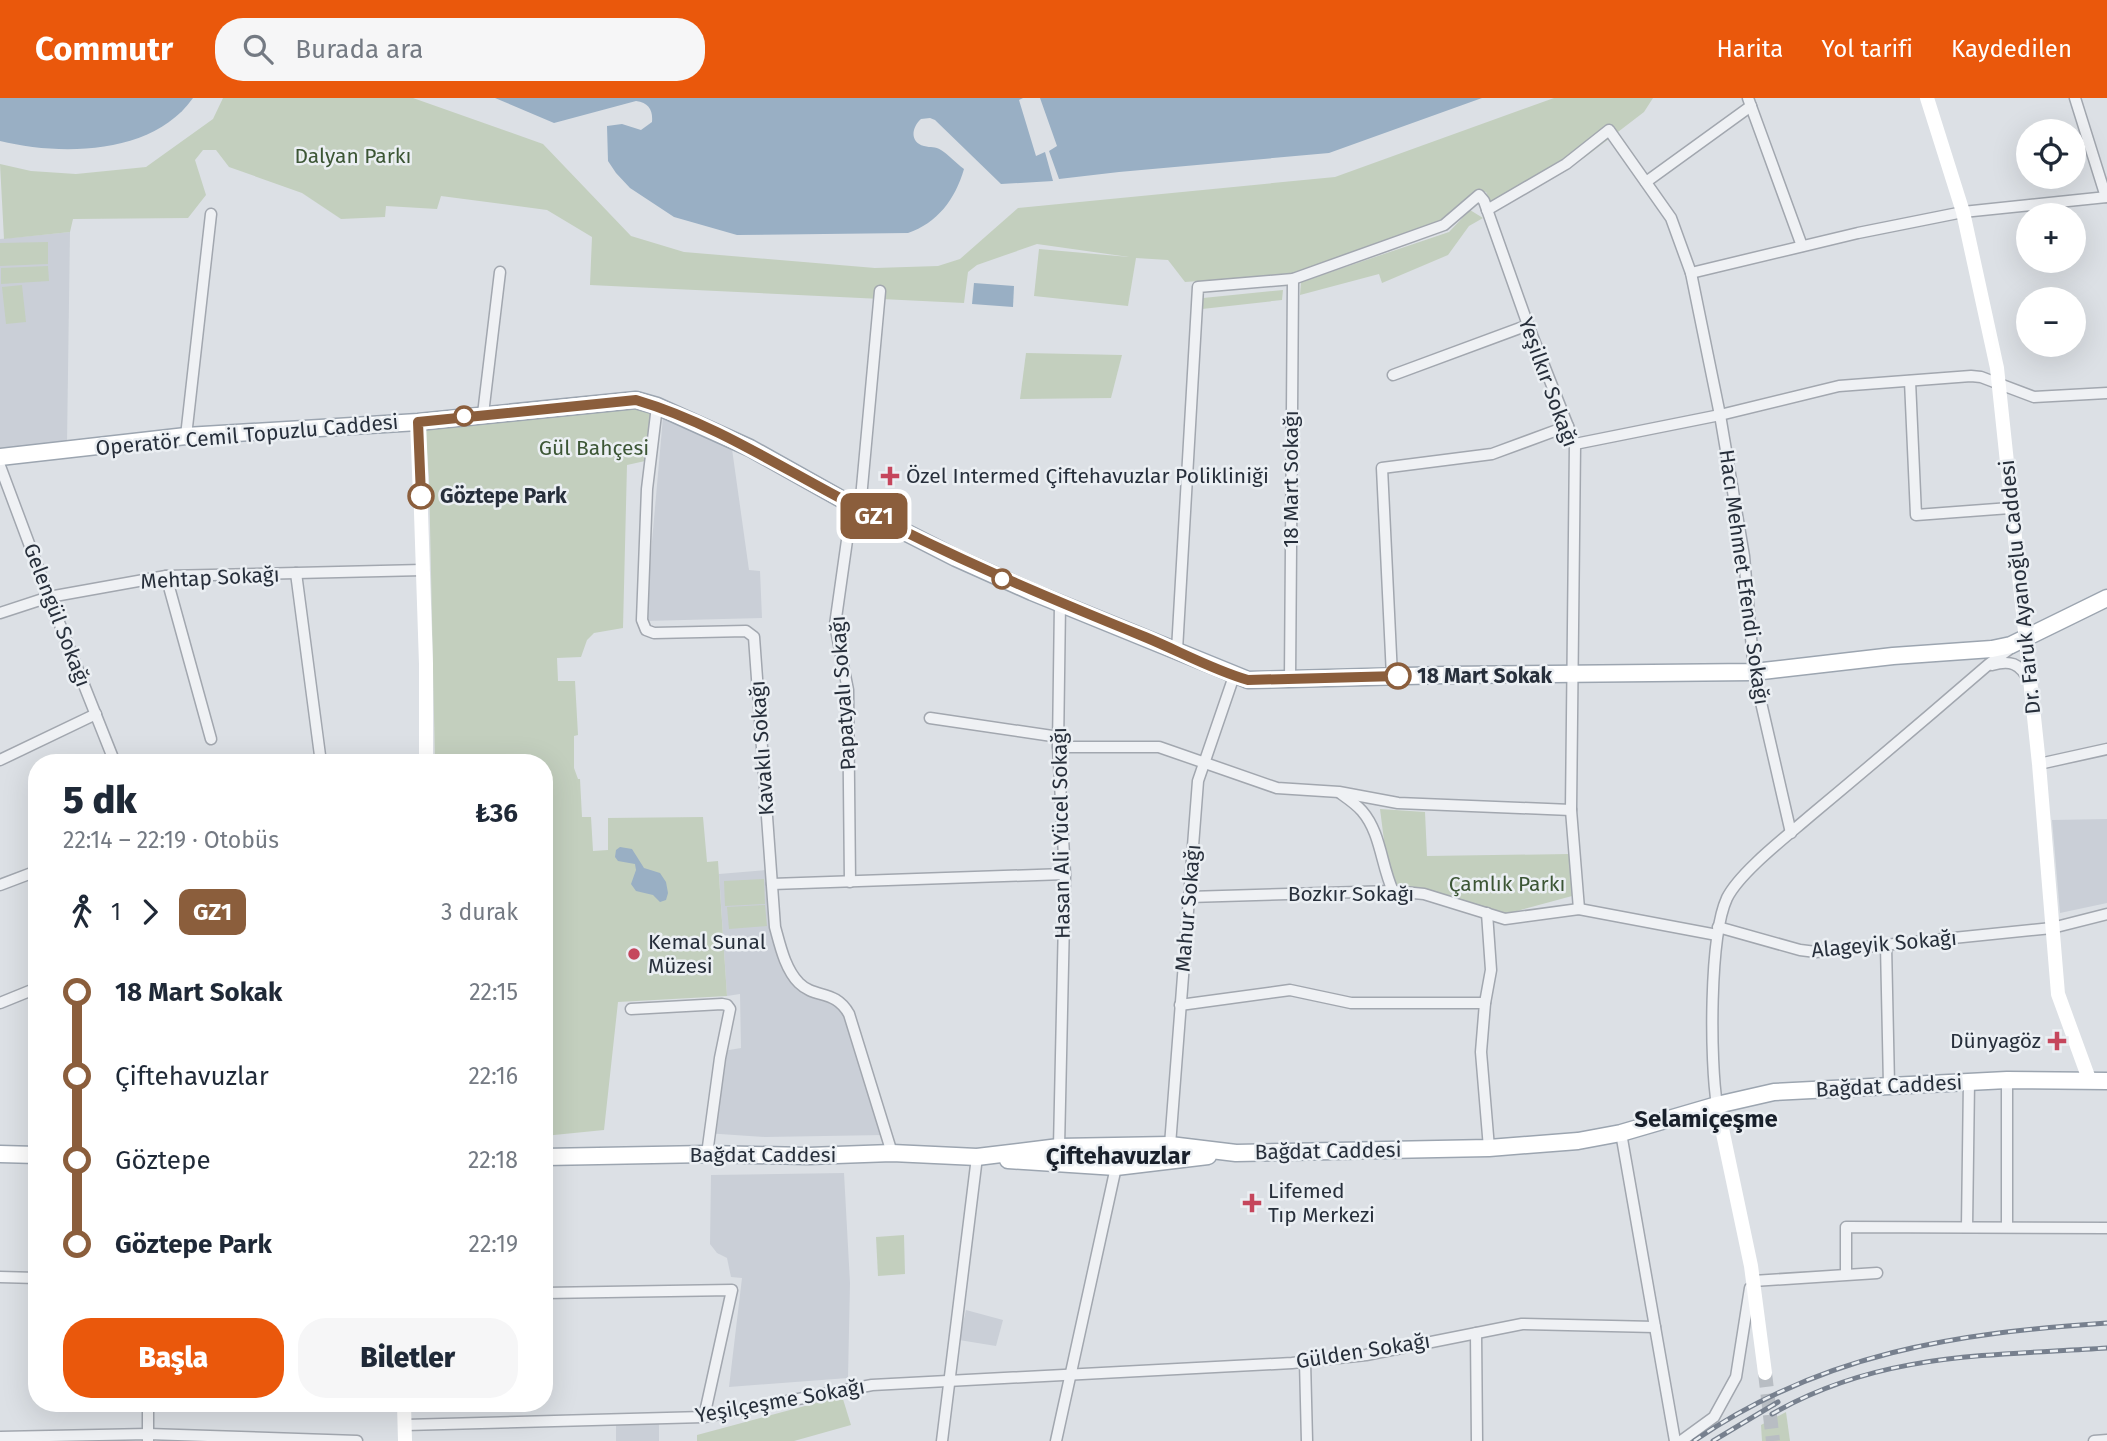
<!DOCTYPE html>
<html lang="tr">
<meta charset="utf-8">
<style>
body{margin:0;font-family:"Fira Sans",sans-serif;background:#f6f6f7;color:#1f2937;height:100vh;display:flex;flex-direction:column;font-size:26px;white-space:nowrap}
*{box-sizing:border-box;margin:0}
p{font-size:23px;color:#747a83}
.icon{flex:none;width:38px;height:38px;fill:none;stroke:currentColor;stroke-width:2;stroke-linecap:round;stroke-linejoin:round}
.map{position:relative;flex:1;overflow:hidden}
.panel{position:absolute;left:28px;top:656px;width:525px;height:658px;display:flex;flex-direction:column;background:#fff;border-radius:28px;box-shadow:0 7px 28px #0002}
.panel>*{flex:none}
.badge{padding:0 14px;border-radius:10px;font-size:24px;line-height:46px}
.buttons{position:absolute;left:2016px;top:21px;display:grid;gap:14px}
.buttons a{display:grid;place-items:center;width:70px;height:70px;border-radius:50%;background:#fff;box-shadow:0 7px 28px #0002;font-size:35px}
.map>.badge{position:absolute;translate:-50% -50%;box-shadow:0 0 0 4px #fff}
.legs{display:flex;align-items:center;gap:10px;height:77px;padding:0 35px;font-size:23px}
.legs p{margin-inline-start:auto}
.overview{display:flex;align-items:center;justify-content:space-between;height:119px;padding:0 35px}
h1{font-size:38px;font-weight:800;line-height:52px}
.button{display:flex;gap:14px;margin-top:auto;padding:14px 35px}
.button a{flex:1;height:80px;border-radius:28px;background:#ea580c;color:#fff;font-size:28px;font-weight:800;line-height:80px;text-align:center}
.button a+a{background:#f6f6f7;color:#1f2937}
ul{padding:0 35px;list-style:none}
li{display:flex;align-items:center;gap:24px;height:84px;font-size:26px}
li i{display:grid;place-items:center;width:10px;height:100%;margin:0 9px;background:currentColor}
li i::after{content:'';width:18px;height:18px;margin:-9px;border:5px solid;border-radius:50%;background:#fff}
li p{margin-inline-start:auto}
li:first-child i{background:linear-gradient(#0000 50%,currentColor 0)}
li:last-child i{background:linear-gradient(currentColor 50%,#0000 0)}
header{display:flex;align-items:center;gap:42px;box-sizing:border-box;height:98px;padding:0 35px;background:#ea580c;color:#fff}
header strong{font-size:33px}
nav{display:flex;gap:38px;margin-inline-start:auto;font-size:24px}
.search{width:490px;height:63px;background:#f6f6f7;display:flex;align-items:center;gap:18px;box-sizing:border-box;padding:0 24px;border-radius:28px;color:#747a83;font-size:26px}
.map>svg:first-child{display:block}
</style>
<header>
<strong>Commutr</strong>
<div class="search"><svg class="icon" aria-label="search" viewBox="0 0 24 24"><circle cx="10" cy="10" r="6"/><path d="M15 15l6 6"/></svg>Burada ara</div>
<nav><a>Harita</a><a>Yol tarifi</a><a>Kaydedilen</a></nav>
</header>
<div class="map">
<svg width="2107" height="1343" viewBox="0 0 2107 1343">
<rect width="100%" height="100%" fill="#dce0e5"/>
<g fill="#cacfd7">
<polygon points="70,134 67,346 0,353 0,141"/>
<polygon points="663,319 732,351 749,472 760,473 762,520 645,523"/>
<polygon points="2107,721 2107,805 2060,815 2052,722"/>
<polygon points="766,772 771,838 801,894 830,904 843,911 884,1037 765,1039 705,1035 717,954 741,950 740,896 727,898 719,776"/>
<polygon points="844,1075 850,1185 848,1280 729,1289 742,1180 731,1179 727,1160 717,1155 710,1146 711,1077"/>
<polygon points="966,1212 1003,1222 996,1248 959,1242"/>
<polygon points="659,1322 659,1343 616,1343 616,1325"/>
</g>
<g fill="#c3cfbe">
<polygon points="223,0 413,0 543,46 631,138 684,154 875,170 938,168 960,161 1018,110 1335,79 1554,0 1653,0 1644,14 1584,60 1494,113 1486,94 1480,93 1446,121 1288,177 1185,184 1168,162 1136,160 1128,208 1034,198 1039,151 1129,159 1037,146 977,167 968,174 964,205 590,187 592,139 547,112 441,98 437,111 386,108 385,119 341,121 302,95 229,69 216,52 203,52 195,62 206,97 188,120 73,121 70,134 4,141 0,66 31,73 76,76 146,69 213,21"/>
<polygon points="1470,112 1483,120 1469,128 1448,157 1382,185 1379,176 1300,197 1301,184 1449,134"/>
<polygon points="48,144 48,166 0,168 0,145"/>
<polygon points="48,168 49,183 1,186 1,170"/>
<polygon points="22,187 26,224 6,226 2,189"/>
<polygon points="1283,192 1282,202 1202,211 1203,200"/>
<polygon points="1026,255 1122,257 1111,300 1020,301"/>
<polygon points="641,310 651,314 645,363 627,367 623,530 594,535 587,542 581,559 557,560 558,583 575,583 578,637 574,638 574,670 578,681 580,681 582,719 591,719 593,753 608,752 608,720 703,719 707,764 718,763 727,898 618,904 604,1032 544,1038 544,665 435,665 429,379 425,330"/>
<polygon points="1380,711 1425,714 1427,758 1569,756 1572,798 1506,816 1492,811 1397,791 1387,766"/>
<polygon points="764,781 765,806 725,808 724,783"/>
<polygon points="765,807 767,828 729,831 727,809"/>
<polygon points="904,1137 905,1176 878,1178 876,1139"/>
<polygon points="842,1298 851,1327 794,1343 697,1343 697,1337"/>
<polygon points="1786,1314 1790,1343 1762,1343 1761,1327"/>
</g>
<g fill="#99afc4">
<path d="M 0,0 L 193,0 C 153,57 61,58 0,43 Z"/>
<path d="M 495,0 L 1023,0 L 1019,2 L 1036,58 L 1045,54 L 1053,83 L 1001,86 L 935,22 L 930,20 L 921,21 C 912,29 909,44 924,48 C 931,50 935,48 941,52 C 949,57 956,65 964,71 C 955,102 937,125 908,135 L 737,137 L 674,119 L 630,90 L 616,75 L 608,63 L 607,28 L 622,26 L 641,32 L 652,24 C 653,12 649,5 636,3 L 554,25 Z"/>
<polygon points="1040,0 1482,0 1329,55 1119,74 1059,81 1049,53 1057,48"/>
<polygon points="974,185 1014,188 1013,209 972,206"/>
<polygon points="620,749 632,751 644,770 660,775 666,784 668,795 666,802 660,804 653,797 636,793 631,786 636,772 635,766 618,763 615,759 616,752"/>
</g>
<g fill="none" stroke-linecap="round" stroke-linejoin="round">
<polyline stroke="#b8bdc3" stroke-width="14" stroke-dasharray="14 7" stroke-linecap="butt" points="1765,1275 1773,1343"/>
<defs>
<g id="street">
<polyline points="1748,0 1802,148"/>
<polyline points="2075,0 2106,99"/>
<polyline points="1646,84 1751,8"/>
<polyline points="1487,112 1566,66 1609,32 1671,120 1691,175 1720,317 1744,458 1754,574 1791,735"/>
<polyline points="1691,175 1858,135 1963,114 2107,99"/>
<polyline points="1393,277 1528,227"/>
<polyline points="1910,283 1916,417 2010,410"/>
<path d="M 657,308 L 647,391 L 642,522 L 646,532 L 654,535 L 746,533 L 754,539 L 775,829 C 780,847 785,871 799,885 C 815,901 835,891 849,916 L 892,1055"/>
<polyline points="483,316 500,174"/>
<polyline points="186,338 211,116"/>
<polyline points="1575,346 1720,317 1839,288 1971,278 1981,279 2034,299 2107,295"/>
<polyline points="0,368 49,499 115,665"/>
<polyline points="860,411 880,193"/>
<polyline points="296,475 321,665"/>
<polyline points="166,478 211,641"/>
<polyline points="0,515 49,499 166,478 423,472"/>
<polyline points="1177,552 1198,189 1293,181 1444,127 1479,97 1484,103 1528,227 1575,346 1571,712 1579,811"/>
<path d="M 1992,567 C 2010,562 2020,565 2028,582"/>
<polyline points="1392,578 1382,370 1492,356 1568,328"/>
<polyline points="1290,582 1293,181"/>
<polyline points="930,620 1059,639"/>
<polyline points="1058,649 1159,649 1277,690 1339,694 1398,705 1571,712"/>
<polyline points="0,662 96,616"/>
<polyline points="2039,666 2107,651"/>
<path d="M 1340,695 C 1347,700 1356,706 1362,713 C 1381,735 1381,767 1393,793"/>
<polyline points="850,784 848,592 835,527 852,407"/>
<polyline points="772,786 1065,776"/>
<polyline points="0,787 37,773"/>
<polyline points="1189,799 1393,793 1424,796 1505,821 1579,811 1717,837"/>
<polyline points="1487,815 1491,872 1485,905 1481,954 1489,1050"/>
<polyline points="1718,829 1800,852 1816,854 2052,830 2107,816"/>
<polyline points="1886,847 1889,987"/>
<polyline points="0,905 37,890"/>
<polyline points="1180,907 1290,892 1351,905 1485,905"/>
<polyline points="631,911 722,906 727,907 730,911 720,960 707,1056"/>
<path d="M 1717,1007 C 1710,964 1709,839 1727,800 C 1740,774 1787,738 1810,718 C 1870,668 1930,617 1989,566 L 2011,550"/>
<polyline points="1621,1035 1675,1343"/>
<polyline points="1170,1047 1198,683 1234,578"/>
<polyline points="1059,1049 1065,776 1058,649 1060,505"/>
<polyline points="1967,1129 1969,983"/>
<polyline points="2007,1129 2007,982"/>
<polyline points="1846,1176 1846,1129 2107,1130"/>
<polyline points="0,1179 37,1180"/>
<polyline points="1753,1183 1877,1175"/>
<polyline points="544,1195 732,1192 704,1319"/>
<polyline points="1476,1235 1477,1343"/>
<polyline points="1305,1263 1307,1343"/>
<polyline points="148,1306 148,1343"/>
<polyline points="405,1327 704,1319 872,1287 1292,1265 1366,1257 1522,1226 1655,1229"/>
<polyline points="0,1339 148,1336 357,1343"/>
<polyline points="942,1343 977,1059"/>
<polyline points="1056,1343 1116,1069"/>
<polyline points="1681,1343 1714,1319 1736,1279 1750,1190"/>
<polyline points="2094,1343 2107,1342"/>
</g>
<g id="primary">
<polyline points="0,359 186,338 418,324 636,302 657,308 750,350 852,407 956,460 1032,494 1248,582 1445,577 1754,574 1893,558 1992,551 2011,547 2107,500"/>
<polyline points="0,1056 37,1057"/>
<polyline points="544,1059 707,1056 808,1058 892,1055 977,1059 1059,1049 1170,1047 1236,1055 1489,1050 1578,1043 1621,1035 1717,1007 1774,994 2007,982 2107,983"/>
<polyline points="1008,1062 1116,1069 1208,1058"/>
</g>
</defs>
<use href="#street" stroke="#a2a7af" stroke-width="13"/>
<use href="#primary" stroke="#9ca5b0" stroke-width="19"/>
<use href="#street" stroke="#eff1f4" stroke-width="10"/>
<g stroke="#fff" stroke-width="14">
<polyline points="1927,0 1963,114 1997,270 2039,666 2058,896 2089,981"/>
<polyline points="418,324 426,566 426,665"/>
<polyline points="1717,1007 1751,1168 1765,1275"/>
<polyline points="404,1306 405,1343"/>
</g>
<use href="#primary" stroke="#fff" stroke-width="16"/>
<defs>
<g id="rail">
<path d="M 1772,1316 C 1880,1254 1987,1258 2107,1250"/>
<path d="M 1694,1343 C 1822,1255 1956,1235 2107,1225"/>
<polyline points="1713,1343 1778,1304"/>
</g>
</defs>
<use href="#rail" stroke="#77808e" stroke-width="5"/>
<use href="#rail" stroke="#ebeff3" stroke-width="2.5" stroke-dasharray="8" stroke-linecap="butt"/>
</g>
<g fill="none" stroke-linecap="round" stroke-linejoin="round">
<defs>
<path id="line-1" d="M 421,398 L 418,324 L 636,302 C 714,325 783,371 855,408 C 949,458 1046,499 1145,539 C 1179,553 1213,572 1248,582 L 1398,578"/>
</defs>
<use href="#line-1" stroke="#fff" stroke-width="16"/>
<use href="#line-1" stroke="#8b5e3c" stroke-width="10"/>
</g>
<g fill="#fff" stroke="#8b5e3c" stroke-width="3.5">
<circle cx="464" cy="318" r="9"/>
<circle cx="421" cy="398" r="12"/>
<circle cx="1002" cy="481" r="9"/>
<circle cx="1398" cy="578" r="12"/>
</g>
<g fill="#c5465c" stroke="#ebeff3" stroke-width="2.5">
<path d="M886.5 367.5h7v7h7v7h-7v7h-7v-7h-7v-7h7z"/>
<circle cx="634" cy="856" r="7"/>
<path d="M2053.5 932.5h7v7h7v7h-7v7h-7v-7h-7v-7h7z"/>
<path d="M1248.5 1094.5h7v7h7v7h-7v7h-7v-7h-7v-7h7z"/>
</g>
<g text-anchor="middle" stroke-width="5" stroke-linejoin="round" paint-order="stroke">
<g font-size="21" fill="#3c5635" stroke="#ebeff3">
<text x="353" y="65">Dalyan Parkı</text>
<text x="594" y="357">Gül Bahçesi</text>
<text x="1507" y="793">Çamlık Parkı</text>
</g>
<g font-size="21" fill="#272f3b" stroke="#ebeff3">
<text transform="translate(1548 284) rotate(70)" y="7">Yeşilkır Sokağı</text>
<text transform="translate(247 337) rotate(-5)" y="7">Operatör Cemil Topuzlu Caddesi</text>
<text transform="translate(1291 381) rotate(-90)" y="7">18 Mart Sokağı</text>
<text transform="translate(1744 479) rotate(82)" y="7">Hacı Mehmet Efendi Sokağı</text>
<text transform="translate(210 480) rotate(-3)" y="7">Mehtap Sokağı</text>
<text transform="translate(2020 489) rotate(-96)" y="7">Dr. Faruk Ayanoğlu Caddesi</text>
<text transform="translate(57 517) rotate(69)" y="7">Gelengül Sokağı</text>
<text transform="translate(843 595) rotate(-94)" y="7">Papatyalı Sokağı</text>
<text transform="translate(762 650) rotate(-94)" y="7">Kavaklı Sokağı</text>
<text transform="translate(1061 735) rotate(-91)" y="7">Hasan Ali Yücel Sokağı</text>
<text x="1351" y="803">Bozkır Sokağı</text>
<text transform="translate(1188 810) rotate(-85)" y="7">Mahur Sokağı</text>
<text transform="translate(1884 846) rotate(-5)" y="7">Alageyik Sokağı</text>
<text transform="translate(1889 988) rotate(-3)" y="7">Bağdat Caddesi</text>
<text transform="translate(1328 1053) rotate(-1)" y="7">Bağdat Caddesi</text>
<text x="763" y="1064">Bağdat Caddesi</text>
<text transform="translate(1363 1253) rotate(-9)" y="7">Gülden Sokağı</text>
<text transform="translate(780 1303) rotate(-10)" y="7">Yeşilçeşme Sokağı</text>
</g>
<g font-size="21" fill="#272f3b" stroke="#ebeff3" text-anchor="start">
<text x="906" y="385">Özel Intermed Çiftehavuzlar Polikliniği</text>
<text x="648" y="851">Kemal Sunal<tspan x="648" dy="24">Müzesi</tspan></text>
<text x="2041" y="950" text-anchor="end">Dünyagöz</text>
<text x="1268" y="1100">Lifemed<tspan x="1268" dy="24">Tıp Merkezi</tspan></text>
</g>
<g font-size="21" font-weight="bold" fill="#272f3b" stroke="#ebeff3" text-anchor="start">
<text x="440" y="405">Göztepe Park</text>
<text x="1417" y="585">18 Mart Sokak</text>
</g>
<g font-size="24" font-weight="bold" fill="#19202b" stroke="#ebeff3">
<text x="1706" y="1029">Selamiçeşme</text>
<text x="1118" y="1066">Çiftehavuzlar</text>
</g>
</g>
</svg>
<div class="buttons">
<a><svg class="icon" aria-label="locate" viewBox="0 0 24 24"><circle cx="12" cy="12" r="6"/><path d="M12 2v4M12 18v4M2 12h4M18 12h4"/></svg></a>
<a>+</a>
<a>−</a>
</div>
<b class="badge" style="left:874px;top:418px;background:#8b5e3c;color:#fff">GZ1</b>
<section class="panel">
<div class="overview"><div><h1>5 dk</h1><p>22:14 – 22:19 · Otobüs</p></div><b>₺36</b></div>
<div class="legs"><svg class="icon" aria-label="walk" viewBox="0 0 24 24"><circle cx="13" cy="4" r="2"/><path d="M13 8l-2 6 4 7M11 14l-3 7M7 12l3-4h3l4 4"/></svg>1<svg class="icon" aria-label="forward" viewBox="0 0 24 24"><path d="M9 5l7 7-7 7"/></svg><b class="badge" style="background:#8b5e3c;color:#fff">GZ1</b><p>3 durak</p></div>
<ul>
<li><i style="color:#8b5e3c"></i><b>18 Mart Sokak</b><p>22:15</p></li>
<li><i style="color:#8b5e3c"></i><span>Çiftehavuzlar</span><p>22:16</p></li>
<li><i style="color:#8b5e3c"></i><span>Göztepe</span><p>22:18</p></li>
<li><i style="color:#8b5e3c"></i><b>Göztepe Park</b><p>22:19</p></li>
</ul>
<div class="button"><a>Başla</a><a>Biletler</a></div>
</section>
</div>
